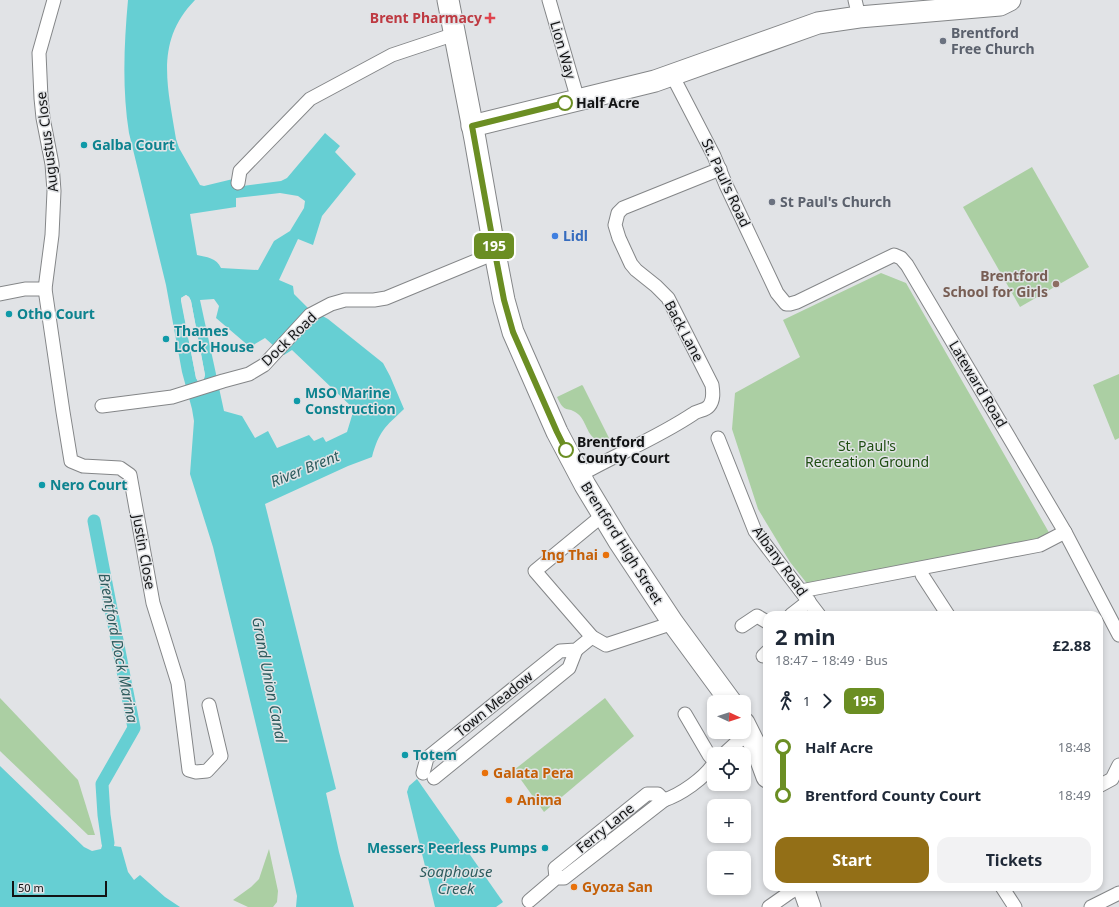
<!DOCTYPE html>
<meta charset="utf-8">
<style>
body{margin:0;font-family:"Noto Sans",sans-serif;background:#f2f2f3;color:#1f2937;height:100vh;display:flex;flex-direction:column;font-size:15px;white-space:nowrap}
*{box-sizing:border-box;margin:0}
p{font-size:13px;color:#747a83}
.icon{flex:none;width:22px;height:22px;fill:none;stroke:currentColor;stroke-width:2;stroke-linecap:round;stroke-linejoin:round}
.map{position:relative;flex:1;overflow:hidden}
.side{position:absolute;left:763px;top:611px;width:340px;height:280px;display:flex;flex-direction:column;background:#fff;border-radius:12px;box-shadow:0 2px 6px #0003}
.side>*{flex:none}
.badge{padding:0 8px;border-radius:6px;font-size:14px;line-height:26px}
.needle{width:26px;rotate:93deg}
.fabs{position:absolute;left:707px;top:695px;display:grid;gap:8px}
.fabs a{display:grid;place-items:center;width:44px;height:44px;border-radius:8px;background:#fff;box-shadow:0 2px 6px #0003;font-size:20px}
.scale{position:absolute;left:12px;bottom:10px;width:95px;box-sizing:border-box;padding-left:4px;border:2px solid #121314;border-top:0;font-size:11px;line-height:14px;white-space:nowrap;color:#121314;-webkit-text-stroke:3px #e1e3e6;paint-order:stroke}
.map>.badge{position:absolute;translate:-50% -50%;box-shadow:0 0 0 2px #fff}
.legs{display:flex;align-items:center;gap:6px;height:44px;padding:0 12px;font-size:13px}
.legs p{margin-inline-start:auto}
.head{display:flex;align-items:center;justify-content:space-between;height:68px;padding:0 12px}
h1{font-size:22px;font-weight:700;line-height:30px}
.button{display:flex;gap:8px;margin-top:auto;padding:8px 12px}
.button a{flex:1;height:46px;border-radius:12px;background:#936f17;color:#fff;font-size:16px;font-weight:700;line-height:46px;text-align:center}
.button a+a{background:#f2f2f3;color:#1f2937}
ul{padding:0 12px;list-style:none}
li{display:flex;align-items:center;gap:14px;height:48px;font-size:15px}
li i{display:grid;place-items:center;width:6px;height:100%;margin:0 5px;background:currentColor}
li i::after{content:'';width:10px;height:10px;margin:-5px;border:3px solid;border-radius:50%;background:#fff}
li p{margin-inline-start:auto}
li:first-child i{background:linear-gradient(#0000 50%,currentColor 0)}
li:last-child i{background:linear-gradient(currentColor 50%,#0000 0)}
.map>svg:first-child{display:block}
</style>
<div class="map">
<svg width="1119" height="907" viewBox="0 0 1119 907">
<rect width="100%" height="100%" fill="#e1e3e6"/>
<g fill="#abcfa3">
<polygon points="1032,167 1089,267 1020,307 963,207"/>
<polygon points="881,273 906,283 1051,536 1039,542 809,586 790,562 758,509 732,429 735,393 800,357 783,320"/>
<polygon points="1119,374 1119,438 1115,440 1093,385"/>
<path d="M 582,385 L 583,386 L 609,438 C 587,447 589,423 578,414 C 567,405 565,415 557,397 Z"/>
<polygon points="0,698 78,780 95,835 88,835 0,751"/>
<polygon points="605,698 634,736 544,812 514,770"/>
<polygon points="269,849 278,891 277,902 273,907 248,907 233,900 251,887 259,879"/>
</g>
<g fill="#66cfd3" fill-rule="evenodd">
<path d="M 128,0 L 195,0 C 154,42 168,87 176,139 L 179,148 L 191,169 L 200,185 L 204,186 L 233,179 L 235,187 L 281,181 L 287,178 L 325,133 L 340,146 L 335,152 L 356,174 L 322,216 L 313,245 L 298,239 L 279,280 L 293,286 L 294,294 L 308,308 L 328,319 L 383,363 L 390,376 L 404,409 C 385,427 379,431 372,457 L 348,466 L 265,504 L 336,789 L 326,793 L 339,852 L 354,907 L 296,907 L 297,896 L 293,878 L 213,547 L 190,474 L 194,421 L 192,409 L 182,372 L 166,285 L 129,133 C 122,89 124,44 128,0 ZM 280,193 L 298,196 L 305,201 L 304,208 L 290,231 L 274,241 L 258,270 L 221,268 C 217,258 206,257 197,255 L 190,214 L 236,207 L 236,198 ZM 186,295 L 189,297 L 191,301 L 205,375 L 203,382 L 199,383 L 196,378 L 181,298 ZM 214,299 L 219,306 L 216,318 L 250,347 L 265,338 L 284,355 L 292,350 L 354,409 L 347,432 L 326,442 L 323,437 L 314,441 L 309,435 L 277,448 L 268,431 L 255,438 L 242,416 L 224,411 L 200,300 Z"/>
<polygon points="0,766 84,847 92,851 101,849 103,843 113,843 114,846 121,847 128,872 134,880 140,875 165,897 180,907 0,907"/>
<polygon points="417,779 503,902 496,907 435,907 407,792 409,786"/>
</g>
<path fill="#e1e3e6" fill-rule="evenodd" d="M 186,295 L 189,297 L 191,301 L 205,375 L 203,382 L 199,383 L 196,378 L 181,301 L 181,298 ZM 186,297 L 189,302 L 203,375 L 202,381 L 200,381 L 198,377 L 185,313 L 183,299 Z"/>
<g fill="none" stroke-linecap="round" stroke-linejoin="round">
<polyline stroke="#66cfd3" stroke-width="13" points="94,521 134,728 102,784 104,815 108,843"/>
<defs>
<g id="street">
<polyline points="54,0 39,53 41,98 43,118 52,164 54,191 52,235 45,289 63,412 71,461 83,466 120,468 130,475 153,603 178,683 189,770 196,772 207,771 221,756 209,705"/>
<polyline points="549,0 578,100"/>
<polyline points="855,0 859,17"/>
<polyline points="672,75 714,156 726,185 777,293 786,304 790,304 797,302 894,255 901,258 907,265 1065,532 1119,635"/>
<polyline points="238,183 240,171 310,99 392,55 455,34"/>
<polyline points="0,294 25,289 45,289"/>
<polyline points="102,406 172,397 223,381 249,374 264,365 310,315 331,304 345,300 374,300 386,298 495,253"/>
<polyline points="718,438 755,531 819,615"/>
<path d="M 580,475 C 617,454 657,438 693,414 C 698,410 705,411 709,406 C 714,400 713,392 712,385 L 668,298 L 656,286 L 636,270 L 631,264 L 619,238 L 615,225 L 618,213 L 623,208 L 720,169"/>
<polyline points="603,515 535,571 592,637 606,645 673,623"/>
<polyline points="922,575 948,615"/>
<polyline points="801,591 1040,545 1065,532"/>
<polyline points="791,615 809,601"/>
<polyline points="742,626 757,616 767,622"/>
<polyline points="763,656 767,652"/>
<polyline points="685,714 709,755 714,761"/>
<polyline points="724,754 736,743 750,734"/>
<polyline points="423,773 427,758 560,651 576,650 592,637"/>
<polyline points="434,778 569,668 576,650"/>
<polyline points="1099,786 1112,779 1119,765"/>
<path d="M 664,800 C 680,795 705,778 714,763"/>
<polyline points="1002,887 1015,907"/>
<polyline points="529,901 556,878 564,878 664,800 658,794 647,794 555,868 556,878"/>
<polyline points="769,907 789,893 799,887"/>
<polyline points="1091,907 1119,893"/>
</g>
<g id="primary">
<polyline points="448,0 475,139 495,253 504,300 513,332 557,432 585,485 620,543 673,623 731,702"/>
<polyline points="472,126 655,81 818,23 859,17 1000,5 1010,0"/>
<polyline points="744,723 756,747 767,777"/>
<polyline points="803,887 810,907"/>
</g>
</defs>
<use href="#street" stroke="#848688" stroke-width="15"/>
<use href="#primary" stroke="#848688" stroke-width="23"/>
<use href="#street" stroke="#fff" stroke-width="13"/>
<use href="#primary" stroke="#fff" stroke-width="21"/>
</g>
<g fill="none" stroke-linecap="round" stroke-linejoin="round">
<defs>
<polyline id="line-1" points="565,103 472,126 495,253 504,300 513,332 557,432 566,450"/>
</defs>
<use href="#line-1" stroke="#fff" stroke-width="9"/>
<use href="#line-1" stroke="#6b8e23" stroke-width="6"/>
</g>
<path fill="#e0444e" stroke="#e1e3e6" stroke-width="1.5" d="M488 12h4v4h4v4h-4v4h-4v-4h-4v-4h4z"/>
<g fill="#6b7280" stroke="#e1e3e6" stroke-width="1.5">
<circle cx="943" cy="41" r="4"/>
<circle cx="772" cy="202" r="4"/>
</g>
<g fill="#fff" stroke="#6b8e23" stroke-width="2">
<circle cx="565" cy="103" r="7"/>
<circle cx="566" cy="450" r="7"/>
</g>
<g fill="#0f9aa8" stroke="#e1e3e6" stroke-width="1.5">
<circle cx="84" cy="145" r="4"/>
<circle cx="9" cy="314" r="4"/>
<circle cx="166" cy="339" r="4"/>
<circle cx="297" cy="401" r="4"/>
<circle cx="42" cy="485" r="4"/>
<circle cx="405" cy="755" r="4"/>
<circle cx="545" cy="848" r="4"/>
</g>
<circle fill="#3f7fe0" stroke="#e1e3e6" stroke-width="1.5" cx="555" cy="236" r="4"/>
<circle fill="#8d6e63" stroke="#e1e3e6" stroke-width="1.5" cx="1056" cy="284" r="4"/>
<g fill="#e8710a" stroke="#e1e3e6" stroke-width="1.5">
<circle cx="606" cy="555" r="4"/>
<circle cx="485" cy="773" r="4"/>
<circle cx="509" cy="800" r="4"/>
<circle cx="574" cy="887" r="4"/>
</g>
<g text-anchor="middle" stroke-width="3" stroke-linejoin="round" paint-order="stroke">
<g font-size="14" font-weight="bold" fill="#be3a42" stroke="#e1e3e6" text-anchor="end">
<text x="482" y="23">Brent Pharmacy</text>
</g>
<g font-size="14" font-weight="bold" fill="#5b616d" stroke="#e1e3e6" text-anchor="start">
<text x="951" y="38">Brentford<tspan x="951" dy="16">Free Church</tspan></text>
<text x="780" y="207">St Paul's Church</text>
</g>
<g font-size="14" fill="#121314" stroke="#e1e3e6">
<text transform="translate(563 50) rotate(74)" y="5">Lion Way</text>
<text transform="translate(47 142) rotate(-97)" y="5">Augustus Close</text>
<text transform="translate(726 183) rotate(65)" y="5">St. Paul's Road</text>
<text transform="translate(684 331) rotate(62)" y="5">Back Lane</text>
<text transform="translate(289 339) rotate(-44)" y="5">Dock Road</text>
<text transform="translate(978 384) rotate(59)" y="5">Lateward Road</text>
<text transform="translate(622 543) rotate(58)" y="5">Brentford High Street</text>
<text transform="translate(144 552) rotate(80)" y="5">Justin Close</text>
<text transform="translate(780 561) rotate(54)" y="5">Albany Road</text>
<text transform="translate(494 704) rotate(-39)" y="5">Town Meadow</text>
<text transform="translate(605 828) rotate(-39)" y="5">Ferry Lane</text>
</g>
<g font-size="14" font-weight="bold" fill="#121314" stroke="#e1e3e6" text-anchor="start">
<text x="576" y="108">Half Acre</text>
<text x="577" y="447">Brentford<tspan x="577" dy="16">County Court</tspan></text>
</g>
<g font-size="14" font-weight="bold" fill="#0d838f" stroke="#e1e3e6" text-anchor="start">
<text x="92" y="150">Galba Court</text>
<text x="17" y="319">Otho Court</text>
<text x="174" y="336">Thames<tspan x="174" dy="16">Lock House</tspan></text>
<text x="305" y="398">MSO Marine<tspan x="305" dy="16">Construction</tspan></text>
<text x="50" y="490">Nero Court</text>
<text x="413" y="760">Totem</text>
<text x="537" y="853" text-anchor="end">Messers Peerless Pumps</text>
</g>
<g font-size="14" font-weight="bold" fill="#366cbe" stroke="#e1e3e6" text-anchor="start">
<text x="563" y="241">Lidl</text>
</g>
<g font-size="14" font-weight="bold" fill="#785e54" stroke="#e1e3e6" text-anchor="end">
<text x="1048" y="281">Brentford<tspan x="1048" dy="16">School for Girls</tspan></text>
</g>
<g font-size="14" fill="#1e4d11" stroke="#e1e3e6">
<text x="867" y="451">St. Paul's<tspan x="867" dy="16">Recreation Ground</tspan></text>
</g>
<g font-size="14" font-weight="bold" fill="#c56008" stroke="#e1e3e6" text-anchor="start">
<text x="598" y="560" text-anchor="end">Ing Thai</text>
<text x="493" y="778">Galata Pera</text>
<text x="517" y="805">Anima</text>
<text x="582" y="892">Gyoza San</text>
</g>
<g font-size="15" font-style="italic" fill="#2e5c5e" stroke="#e1e3e6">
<text transform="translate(305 469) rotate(-22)" y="5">River Brent</text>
<text transform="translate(118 648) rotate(79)" y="5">Brentford Dock Marina</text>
<text transform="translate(269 680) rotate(79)" y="5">Grand Union Canal</text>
<text x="456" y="877">Soaphouse<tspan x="456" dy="17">Creek</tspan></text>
</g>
</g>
</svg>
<div class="fabs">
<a><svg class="needle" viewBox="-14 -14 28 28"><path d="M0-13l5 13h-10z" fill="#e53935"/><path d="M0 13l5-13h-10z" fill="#747a83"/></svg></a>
<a><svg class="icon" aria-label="locate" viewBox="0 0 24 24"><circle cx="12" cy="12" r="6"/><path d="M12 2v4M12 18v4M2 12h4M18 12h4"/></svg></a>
<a>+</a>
<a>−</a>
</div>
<div class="scale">50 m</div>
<b class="badge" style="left:494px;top:246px;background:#6b8e23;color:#fff">195</b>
<section class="side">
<div class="head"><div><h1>2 min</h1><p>18:47 – 18:49 · Bus</p></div><b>£2.88</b></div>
<div class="legs"><svg class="icon" aria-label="walk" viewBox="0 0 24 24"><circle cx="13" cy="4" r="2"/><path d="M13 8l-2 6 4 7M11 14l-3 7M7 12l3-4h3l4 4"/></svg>1<svg class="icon" aria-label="forward" viewBox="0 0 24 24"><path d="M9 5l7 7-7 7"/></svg><b class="badge" style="background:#6b8e23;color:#fff">195</b></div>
<ul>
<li><i style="color:#6b8e23"></i><b>Half Acre</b><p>18:48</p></li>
<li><i style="color:#6b8e23"></i><b>Brentford County Court</b><p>18:49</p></li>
</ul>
<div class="button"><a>Start</a><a>Tickets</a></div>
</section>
</div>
